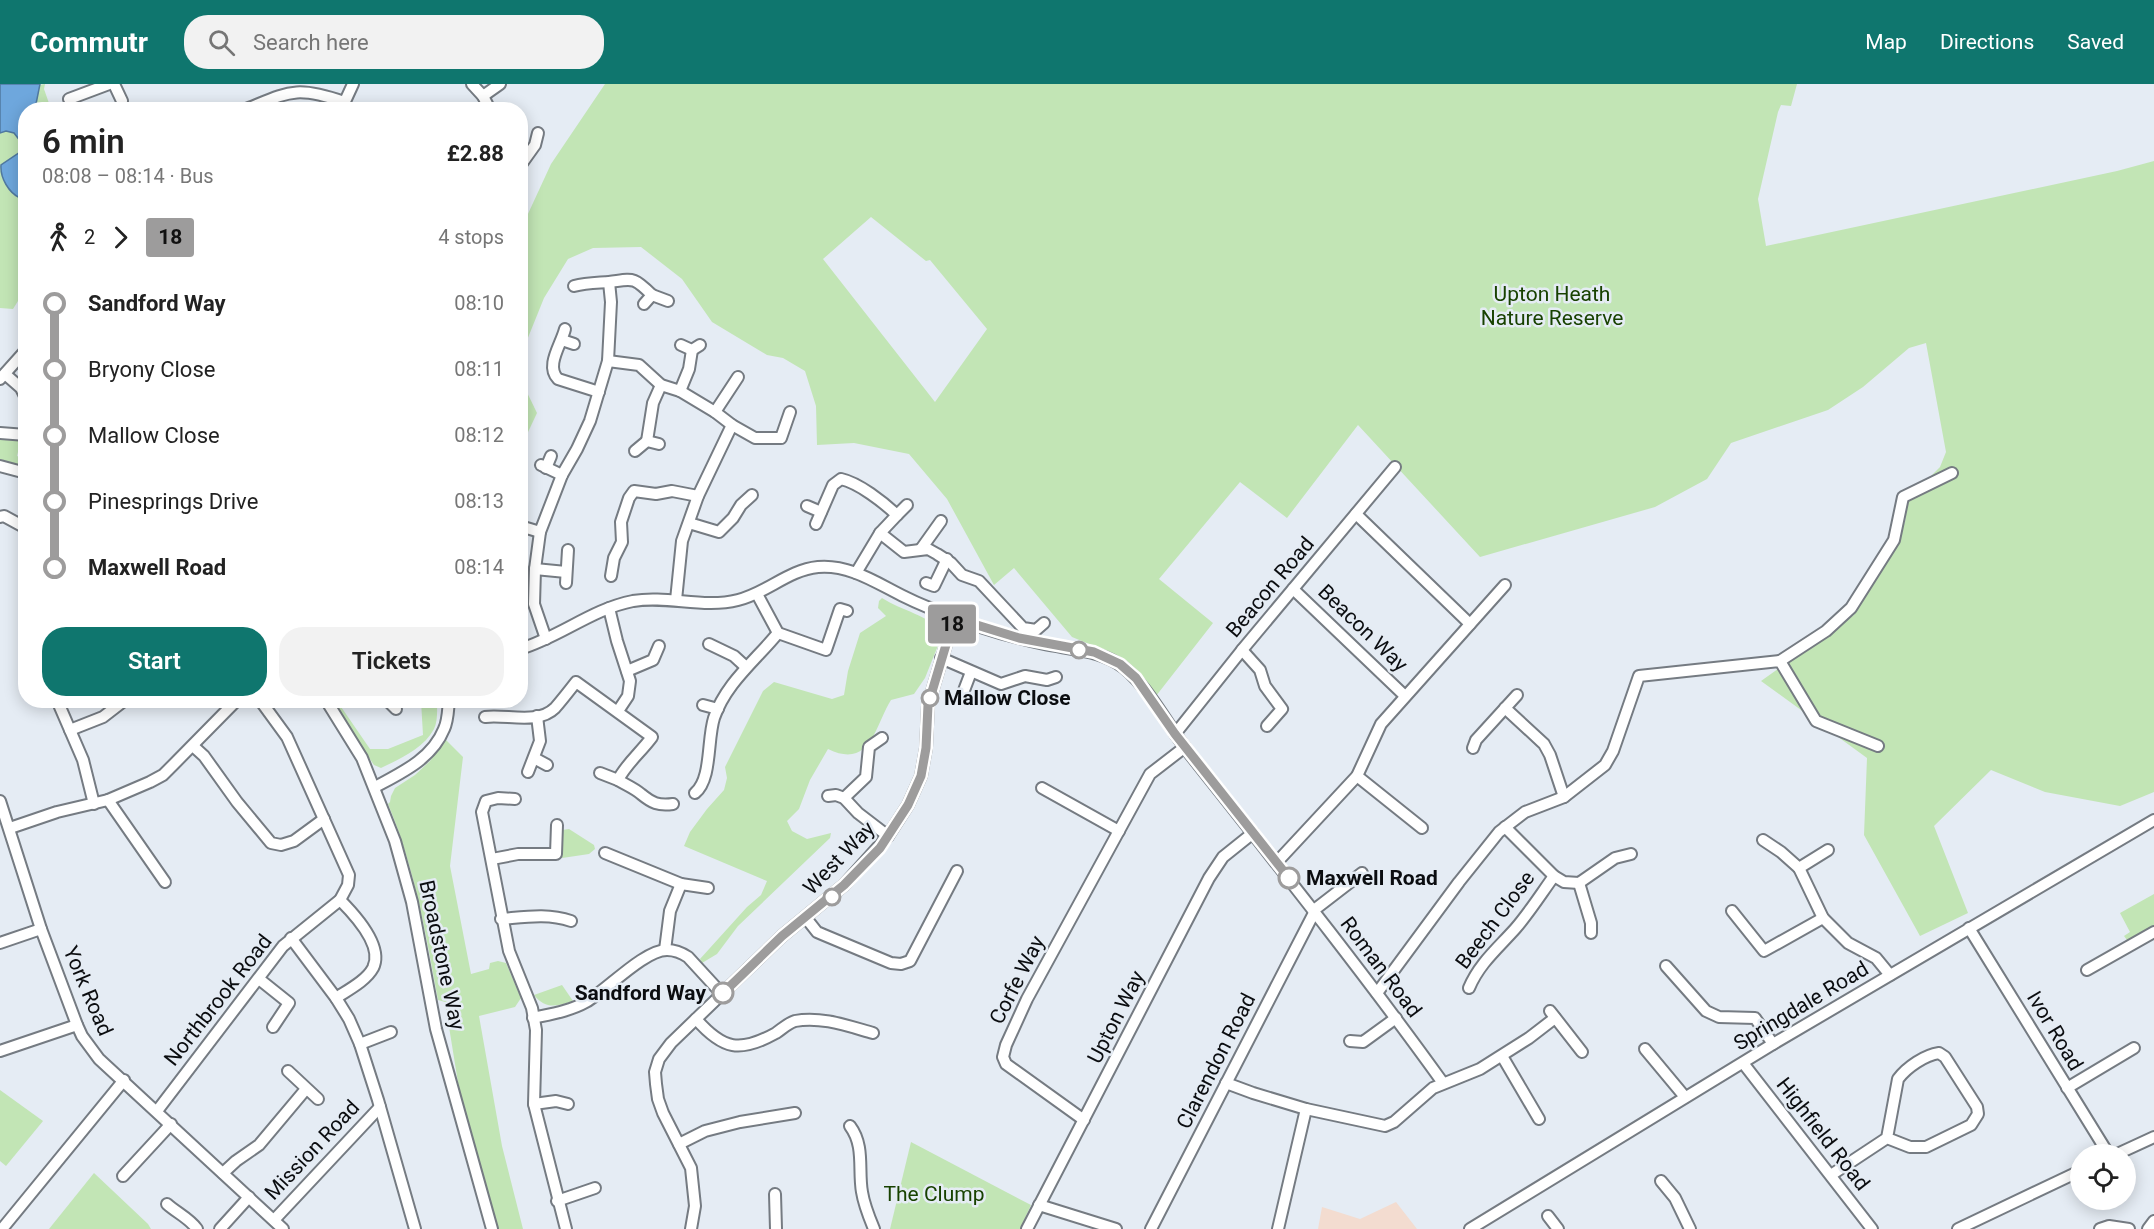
<!DOCTYPE html>
<meta charset="utf-8">
<style>
body{margin:0;font-family:Roboto,sans-serif;background:#f2f2f2;color:#222;height:100vh;display:flex;flex-direction:column;font-size:22px;white-space:nowrap}
*{box-sizing:border-box;margin:0}
p{font-size:20px;color:#767676}
.icon{flex:none;width:33px;height:33px;fill:none;stroke:currentColor;stroke-width:2;stroke-linecap:round;stroke-linejoin:round}
.map{position:relative;flex:1;overflow:hidden}
.details{position:absolute;left:18px;top:18px;width:510px;height:606px;display:flex;flex-direction:column;background:#fff;border-radius:24px;box-shadow:0 3px 15px #0003}
.details>*{flex:none}
.badge{padding:0 12px;border-radius:4px;font-size:21px;line-height:39px}
.buttons{position:absolute;left:2070px;top:1060px;display:grid;gap:12px}
.buttons a{display:grid;place-items:center;width:66px;height:66px;border-radius:50%;background:#fff;box-shadow:0 3px 15px #0003;font-size:30px}
.map>.badge{position:absolute;translate:-50% -50%;box-shadow:0 0 0 3px #fff}
.legs{display:flex;align-items:center;gap:9px;height:66px;padding:0 24px;font-size:20px}
.legs p{margin-inline-start:auto}
.summary{display:flex;align-items:center;justify-content:space-between;height:102px;padding:0 24px}
h1{font-size:33px;font-weight:600;line-height:45px}
.action{display:flex;gap:12px;margin-top:auto;padding:12px 24px}
.action a{flex:1;height:69px;border-radius:24px;background:#0f766e;color:#fff;font-size:24px;font-weight:600;line-height:69px;text-align:center}
.action a+a{background:#f2f2f2;color:#222}
ul{padding:0 24px;list-style:none}
li{display:flex;align-items:center;gap:21px;height:66px;font-size:22px}
li i{display:grid;place-items:center;width:9px;height:100%;margin:0 8px;background:currentColor}
li i::after{content:'';width:15px;height:15px;margin:-8px;border:4px solid;border-radius:50%;background:#fff}
li p{margin-inline-start:auto}
li:first-child i{background:linear-gradient(#0000 50%,currentColor 0)}
li:last-child i{background:linear-gradient(currentColor 50%,#0000 0)}
header{display:flex;align-items:center;gap:36px;box-sizing:border-box;height:84px;padding:0 30px;background:#0f766e;color:#fff}
header strong{font-size:28px}
nav{display:flex;gap:33px;margin-inline-start:auto;font-size:21px}
.search{width:420px;height:54px;background:#f2f2f2;display:flex;align-items:center;gap:15px;box-sizing:border-box;padding:0 21px;border-radius:24px;color:#767676;font-size:22px}
.map>svg:first-child{display:block}
</style>
<header>
<strong>Commutr</strong>
<div class="search"><svg class="icon" aria-label="search" viewBox="0 0 24 24"><circle cx="10" cy="10" r="6"/><path d="M15 15l6 6"/></svg>Search here</div>
<nav><a>Map</a><a>Directions</a><a>Saved</a></nav>
</header>
<div class="map">
<svg width="2154" height="1145" viewBox="0 0 2154 1145">
<rect width="100%" height="100%" fill="#e5ecf4"/>
<polygon fill="#f3dcd0" points="1396,1118 1417,1145 1318,1145 1322,1123 1360,1135"/>
<g fill="#c2e5b5" fill-rule="evenodd">
<polygon points="45,0 44,5 51,25 35,26 39,1"/>
<path d="M 605,0 L 1797,0 L 1791,22 L 1781,21 L 1778,28 L 1758,115 L 1766,162 L 2117,87 L 2154,77 L 2154,708 L 2120,722 L 2045,708 L 1991,686 L 1934,742 L 1968,829 L 1920,852 L 1864,751 L 1867,674 L 1761,597 L 1854,531 L 1905,438 L 1908,415 L 1940,383 L 1946,368 L 1926,259 L 1909,264 L 1863,303 L 1828,326 L 1731,359 L 1707,395 L 1655,423 L 1480,473 L 1358,341 L 1287,434 L 1240,398 L 1159,495 L 1213,539 L 1156,612 L 1116,571 L 1072,553 L 1014,484 L 994,501 L 947,415 L 909,370 L 854,359 L 817,361 L 816,322 L 805,287 L 783,274 L 767,271 L 712,238 L 682,195 L 641,163 L 593,164 L 568,175 L 544,214 L 521,271 L 521,145 L 551,80 ZM 871,133 L 926,177 L 930,176 L 987,245 L 935,318 L 823,175 Z"/>
<polygon points="6,47 15,49 21,58 20,68 12,75 3,96 14,111 20,114 25,106 26,175 23,209 13,225 0,224 0,49"/>
<polygon points="520,294 537,329 521,363 520,363"/>
<polygon points="0,354 21,356 17,372 25,375 25,383 0,375"/>
<path d="M 882,514 C 902,527 929,531 943,549 L 925,594 L 914,610 L 891,616 C 875,641 871,686 828,665 L 810,696 L 799,725 L 787,737 L 792,747 L 807,755 L 831,749 L 830,754 L 738,842 L 717,870 L 702,879 L 700,875 L 747,823 L 761,811 L 767,797 L 684,762 L 690,748 L 707,725 L 724,706 L 727,694 L 725,683 L 763,607 L 774,598 L 832,615 L 844,611 L 848,587 L 860,549 L 886,532 L 878,524 L 879,517 Z"/>
<path d="M 330,617 L 337,617 L 370,665 L 388,665 L 423,651 L 421,617 L 437,617 C 437,625 438,637 434,645 C 424,664 400,675 381,684 L 374,681 Z"/>
<path d="M 445,655 L 463,673 L 450,782 L 471,890 L 489,885 L 490,879 L 498,877 L 506,879 L 521,914 L 515,923 L 479,932 L 502,1062 L 523,1145 L 497,1145 L 461,1017 L 445,918 L 438,916 C 426,850 414,782 388,720 L 390,718 L 391,712 L 395,704 L 415,691 L 430,677 Z"/>
<polygon points="569,745 594,761 595,765 589,770 562,774 560,772 562,746"/>
<polygon points="2154,810 2154,846 2130,860 2124,852 2130,848 2120,829"/>
<path d="M 562,901 L 573,917 C 557,922 546,926 534,911 Z"/>
<polygon points="0,1006 43,1037 6,1082 0,1077"/>
<polygon points="911,1058 1031,1121 1020,1145 890,1145"/>
<polygon points="94,1089 148,1140 151,1145 49,1145"/>
</g>
<path fill="#6ea7dd" stroke="#5079a0" stroke-width="1.5" d="M 0,0 L 40,0 L 35,25 L 26,26 L 25,106 L 20,114 C 9,109 0,94 1,81 L 20,68 L 21,58 L 14,49 L 6,47 L 0,49 Z"/>
<g fill="none" stroke-linecap="round" stroke-linejoin="round">
<defs>
<g id="minor">
<polyline points="114,0 122,17"/>
<polyline points="472,0 483,12 490,26"/>
<polyline points="483,12 500,0"/>
<polyline points="69,15 109,0"/>
<path d="M 244,26 C 289,8 295,1 344,18"/>
<polyline points="341,26 353,0"/>
<polyline points="520,82 535,61 538,49"/>
<path d="M 574,202 C 586,199 597,199 609,198 C 633,195 633,192 652,211"/>
<polyline points="644,220 652,211 668,217"/>
<path d="M 565,245 C 561,261 545,282 558,295 L 599,308"/>
<polyline points="562,256 574,260"/>
<polyline points="681,261 692,266 700,261"/>
<polyline points="608,277 639,281 661,301 680,307 715,328 732,341 755,354 781,354 790,328"/>
<polyline points="5,290 21,304 26,314"/>
<polyline points="0,295 26,266"/>
<polyline points="680,307 689,285 692,266"/>
<polyline points="715,328 738,293"/>
<polyline points="0,349 26,351"/>
<polyline points="647,357 653,319 661,301"/>
<polyline points="635,367 647,357 659,360"/>
<polyline points="541,381 562,391"/>
<polyline points="0,382 26,389"/>
<polyline points="546,384 551,372"/>
<polyline points="807,422 821,428"/>
<polyline points="1356,430 1470,540"/>
<polyline points="897,431 907,421"/>
<polyline points="0,433 4,432 26,444"/>
<polyline points="689,439 719,448 733,434 741,421 752,411"/>
<path d="M 816,440 L 833,401 L 841,395 C 859,399 883,418 897,431 L 880,449 L 856,489"/>
<polyline points="520,442 540,448"/>
<polyline points="880,449 904,468 928,465 937,470 951,479 962,491 979,497 1023,544 1036,546 1044,539"/>
<polyline points="921,465 941,437"/>
<polyline points="535,485 566,488"/>
<polyline points="611,492 614,474 622,458 621,438 629,414 634,407 656,410 672,407 698,412"/>
<polyline points="566,499 568,466"/>
<polyline points="926,499 934,502 947,475"/>
<polyline points="1293,505 1405,612"/>
<polyline points="757,510 778,549 826,566 840,525 847,527"/>
<polyline points="676,516 682,457 698,412 732,341"/>
<polyline points="609,524 617,557 630,597 628,612 618,627"/>
<polyline points="546,555 534,520 535,485 540,448 562,391 577,365 590,337 608,277 611,218 609,198"/>
<polyline points="709,560 734,572 746,583"/>
<path d="M 520,565 C 560,553 592,525 633,517 C 668,511 703,525 738,516 C 767,509 788,486 818,483 C 850,480 878,500 905,513 C 919,520 934,526 949,531 C 979,544 1012,553 1044,560 C 1069,565 1095,566 1117,579 C 1143,594 1167,640 1186,665 C 1273,775 1361,885 1443,999"/>
<polyline points="1242,566 1260,586 1265,602 1282,625 1267,642"/>
<polyline points="941,574 1001,600 1025,592 1047,596 1056,593"/>
<polyline points="1780,577 1826,547 1851,524 1894,456 1903,413 1952,389"/>
<polyline points="627,587 653,576 659,562"/>
<polyline points="963,609 971,588"/>
<polyline points="57,616 83,676 94,720"/>
<polyline points="326,616 362,674 395,757 412,818 436,945 492,1145"/>
<polyline points="387,616 396,625"/>
<polyline points="703,621 718,625"/>
<polyline points="1505,624 1544,660 1550,671 1564,713"/>
<path d="M 485,633 C 506,630 538,641 555,624 C 562,616 569,607 576,598 L 652,653 C 641,668 626,680 618,696 C 626,701 634,704 641,710 C 652,719 658,722 673,720"/>
<polyline points="70,646 103,633 125,616"/>
<polyline points="1175,650 1242,566 1395,383"/>
<polyline points="193,662 204,672 237,718 271,759 281,761 294,757 324,735"/>
<polyline points="1473,664 1476,656 1517,611"/>
<polyline points="534,674 547,681"/>
<polyline points="528,688 540,657 537,632"/>
<polyline points="600,689 618,696"/>
<polyline points="1357,692 1422,744"/>
<path d="M 375,703 C 401,689 432,675 444,645 C 448,637 448,626 449,616"/>
<polyline points="1042,704 1119,747"/>
<path d="M 695,709 C 712,695 707,656 714,634 C 726,599 755,577 778,549"/>
<polyline points="828,712 836,711 844,714 858,729 888,752"/>
<polyline points="844,714 866,693 869,663 882,654"/>
<polyline points="515,715 498,714 486,717 482,728 509,867 532,924 536,946 534,1020 566,1145"/>
<polyline points="108,716 165,798"/>
<polyline points="0,717 41,845 77,941 82,952 99,975 283,1145"/>
<polyline points="1505,743 1554,792 1564,798 1579,799 1615,774 1631,770"/>
<polyline points="10,744 57,728 108,716 150,698 163,691 174,680 237,616"/>
<polyline points="1763,756 1781,768 1799,784"/>
<polyline points="1828,766 1799,784 1823,834 1848,859 1876,874 1890,891"/>
<polyline points="605,769 681,800 708,804"/>
<polyline points="492,775 518,770 556,770 557,741"/>
<polyline points="1277,778 1357,692 1381,640 1505,501"/>
<polyline points="1579,799 1591,839 1591,849"/>
<polyline points="1314,826 1362,789"/>
<polyline points="1732,827 1764,867 1823,834"/>
<polyline points="806,834 817,848 824,851 891,879 901,880 910,877 957,787"/>
<path d="M 501,835 C 525,833 548,829 571,837"/>
<polyline points="1969,844 2109,1071"/>
<polyline points="291,854 336,914 349,935 360,960 378,1016 415,1145"/>
<polyline points="0,859 41,845"/>
<polyline points="665,866 670,827 681,800"/>
<polyline points="1666,882 1706,927 1719,933 1755,934 1773,960"/>
<polyline points="2087,886 2154,848"/>
<polyline points="259,895 289,919 273,943"/>
<path d="M 1469,904 C 1479,880 1497,865 1515,845 C 1529,829 1541,810 1554,792"/>
<polyline points="1377,909 1459,798 1499,748 1525,728 1564,713 1605,681 1613,667 1639,592 1780,577 1816,637 1878,662"/>
<path d="M 336,914 C 348,906 366,897 373,884 C 384,862 354,830 340,816"/>
<polyline points="1550,927 1582,968"/>
<path d="M 533,934 C 551,930 570,927 586,918 C 607,906 644,866 667,866 C 675,866 682,869 688,873 L 722,910"/>
<path d="M 696,935 C 723,966 740,969 776,949 C 782,945 788,939 795,937 C 821,932 848,942 873,949"/>
<polyline points="1350,957 1363,958 1396,934"/>
<polyline points="360,960 391,948"/>
<polyline points="1645,965 1685,1013"/>
<polyline points="0,967 77,941"/>
<polyline points="1502,972 1539,1035"/>
<polyline points="1743,979 1872,1145"/>
<polyline points="288,987 318,1015"/>
<polyline points="1226,999 1253,1009 1306,1025 1385,1042 1394,1038 1433,1004 1480,985 1529,954 1555,934"/>
<polyline points="2067,1004 2134,964"/>
<polyline points="534,1020 556,1017 568,1020"/>
<polyline points="157,1027 283,862 340,816 348,801 349,791 287,653 260,616"/>
<polyline points="1084,1036 1006,980 1003,973 1006,961 1027,915 1150,690 1185,663"/>
<path d="M 850,1042 C 865,1062 858,1086 862,1108 C 864,1121 869,1133 874,1145"/>
<polyline points="679,1060 705,1047 740,1038 795,1029"/>
<polyline points="2115,1071 2154,1053"/>
<polyline points="223,1089 236,1077 259,1061 306,1005"/>
<path d="M 1831,1091 L 1887,1054 L 1910,1063 L 1926,1063 L 1971,1041 L 1978,1030 L 1977,1023 L 1945,973 L 1939,969 C 1925,971 1907,983 1898,995 L 1887,1054"/>
<polyline points="123,1092 171,1040"/>
<polyline points="1661,1097 1675,1114 1690,1145"/>
<polyline points="775,1110 776,1145"/>
<polyline points="557,1117 595,1104"/>
<path d="M 167,1120 C 177,1129 189,1134 197,1145"/>
<polyline points="1039,1121 1116,1145"/>
<polyline points="1548,1132 1558,1145"/>
<polyline points="274,1136 380,1023"/>
<polyline points="2,1145 124,996"/>
<polyline points="220,1145 249,1113"/>
<polyline points="691,1145 695,1122 691,1084 663,1029 658,1015 656,1000 655,988 659,975 671,959 782,852 844,801 888,752 908,721 921,692 926,664 928,621 954,534"/>
<polyline points="1027,1145 1209,794 1223,773 1253,749"/>
<polyline points="1151,1145 1315,827"/>
<polyline points="1278,1145 1306,1025"/>
<polyline points="1470,1145 1773,960 2154,736"/>
<polyline points="1958,1145 2080,1087"/>
<polyline points="2100,1145 2109,1142 2129,1145"/>
<polyline points="2148,1145 2154,1137"/>
</g>
</defs>
<use href="#minor" stroke="#757b82" stroke-width="14"/>
<use href="#minor" stroke="#fff" stroke-width="10"/>
</g>
<g fill="none" stroke-linecap="round" stroke-linejoin="round">
<defs>
<polyline id="line-1" points="723,909 782,852 844,801 880,764 908,721 921,692 926,664 928,621 954,534 1019,554 1094,568 1120,580 1136,594 1175,650 1289,794"/>
</defs>
<use href="#line-1" stroke="#fff" stroke-width="14"/>
<use href="#line-1" stroke="#9d9c9c" stroke-width="9"/>
</g>
<g fill="#fff" stroke="#9d9c9c" stroke-width="3">
<circle cx="1079" cy="566" r="8"/>
<circle cx="930" cy="614" r="8"/>
<circle cx="1289" cy="794" r="10"/>
<circle cx="832" cy="813" r="8"/>
<circle cx="723" cy="909" r="10"/>
</g>
<g text-anchor="middle" stroke-width="5" stroke-linejoin="round" paint-order="stroke">
<g font-size="21" fill="#184200" stroke="#e5ecf4">
<text x="1552" y="217">Upton Heath<tspan x="1552" dy="24">Nature Reserve</tspan></text>
<text x="934" y="1117">The Clump</text>
</g>
<g font-size="21" fill="#0b0d10" stroke="#e5ecf4">
<text transform="translate(1270 503) rotate(-50)" y="7">Beacon Road</text>
<text transform="translate(1363 544) rotate(44)" y="7">Beacon Way</text>
<text transform="translate(839 774) rotate(-46)" y="7">West Way</text>
<text transform="translate(1495 836) rotate(-53)" y="7">Beech Close</text>
<text transform="translate(442 871) rotate(78)" y="7">Broadstone Way</text>
<text transform="translate(1381 883) rotate(53)" y="7">Roman Road</text>
<text transform="translate(1017 896) rotate(-63)" y="7">Corfe Way</text>
<text transform="translate(88 907) rotate(67)" y="7">York Road</text>
<text transform="translate(218 916) rotate(-52)" y="7">Northbrook Road</text>
<text transform="translate(1801 922) rotate(-31)" y="7">Springdale Road</text>
<text transform="translate(1116 933) rotate(-63)" y="7">Upton Way</text>
<text transform="translate(2055 947) rotate(59)" y="7">Ivor Road</text>
<text transform="translate(1216 977) rotate(-63)" y="7">Clarendon Road</text>
<text transform="translate(1823 1050) rotate(52)" y="7">Highfield Road</text>
<text transform="translate(312 1066) rotate(-47)" y="7">Mission Road</text>
</g>
<g font-size="21" font-weight="bold" fill="#0b0d10" stroke="#e5ecf4" text-anchor="start">
<text x="944" y="621">Mallow Close</text>
<text x="1306" y="801">Maxwell Road</text>
<text x="706" y="916" text-anchor="end">Sandford Way</text>
</g>
</g>
</svg>
<div class="buttons">
<a><svg class="icon" aria-label="locate" viewBox="0 0 24 24"><circle cx="12" cy="12" r="6"/><path d="M12 2v4M12 18v4M2 12h4M18 12h4"/></svg></a>
</div>
<b class="badge" style="left:952px;top:540px;background:#9d9c9c;color:#111">18</b>
<section class="details">
<div class="summary"><div><h1>6 min</h1><p>08:08 – 08:14 · Bus</p></div><b>£2.88</b></div>
<div class="legs"><svg class="icon" aria-label="walk" viewBox="0 0 24 24"><circle cx="13" cy="4" r="2"/><path d="M13 8l-2 6 4 7M11 14l-3 7M7 12l3-4h3l4 4"/></svg>2<svg class="icon" aria-label="forward" viewBox="0 0 24 24"><path d="M9 5l7 7-7 7"/></svg><b class="badge" style="background:#9d9c9c;color:#111">18</b><p>4 stops</p></div>
<ul>
<li><i style="color:#9d9c9c"></i><b>Sandford Way</b><p>08:10</p></li>
<li><i style="color:#9d9c9c"></i><span>Bryony Close</span><p>08:11</p></li>
<li><i style="color:#9d9c9c"></i><span>Mallow Close</span><p>08:12</p></li>
<li><i style="color:#9d9c9c"></i><span>Pinesprings Drive</span><p>08:13</p></li>
<li><i style="color:#9d9c9c"></i><b>Maxwell Road</b><p>08:14</p></li>
</ul>
<div class="action"><a>Start</a><a>Tickets</a></div>
</section>
</div>
